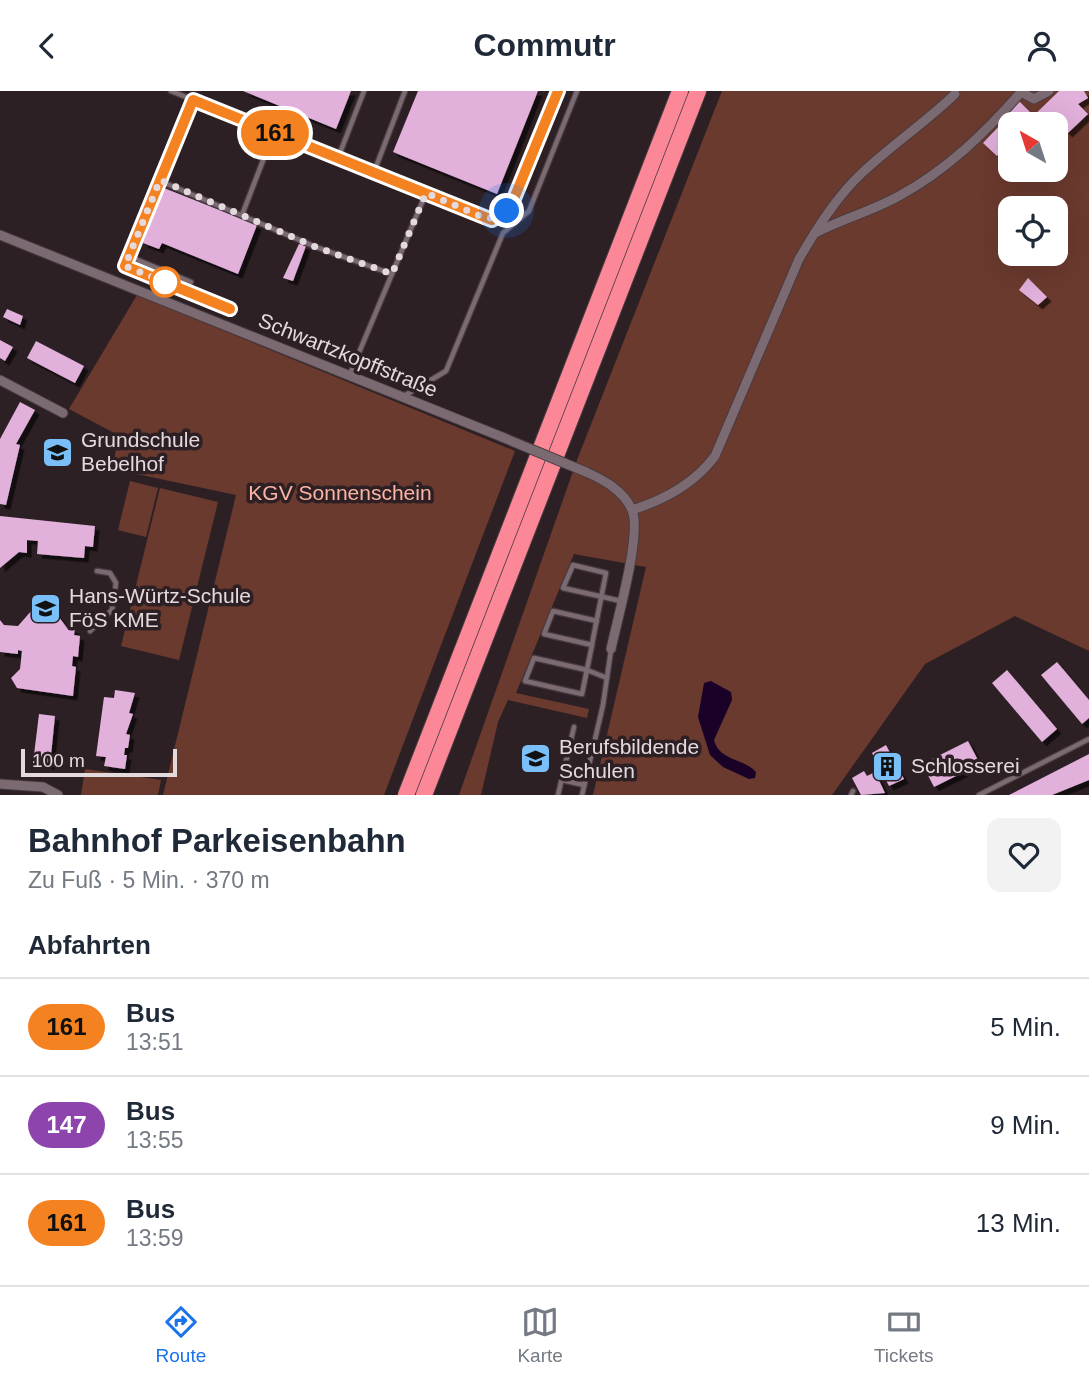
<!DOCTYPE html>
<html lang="de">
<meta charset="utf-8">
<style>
body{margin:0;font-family:Helvetica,sans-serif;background:#f2f2f3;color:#1f2937;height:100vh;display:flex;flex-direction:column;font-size:26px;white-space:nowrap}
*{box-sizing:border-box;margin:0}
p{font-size:23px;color:#747a83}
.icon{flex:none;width:38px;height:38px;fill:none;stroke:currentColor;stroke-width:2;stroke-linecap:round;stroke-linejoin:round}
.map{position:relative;height:704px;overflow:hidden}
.panel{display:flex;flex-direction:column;background:#fff;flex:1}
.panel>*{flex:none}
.badge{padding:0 14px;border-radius:23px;font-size:24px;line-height:46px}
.needle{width:46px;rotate:321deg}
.buttons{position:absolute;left:998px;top:21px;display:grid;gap:14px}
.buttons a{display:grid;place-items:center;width:70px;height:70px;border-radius:14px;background:#fff;box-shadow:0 7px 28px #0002;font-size:35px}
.scale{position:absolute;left:21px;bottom:18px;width:156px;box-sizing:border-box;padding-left:7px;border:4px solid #e4dade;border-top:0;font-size:19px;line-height:24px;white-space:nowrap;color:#e4dade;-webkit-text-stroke:5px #2d2025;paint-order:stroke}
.you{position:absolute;width:35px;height:35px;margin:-18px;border:5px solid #fff;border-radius:50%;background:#1a73e8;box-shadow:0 0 0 10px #1a73e833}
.map>.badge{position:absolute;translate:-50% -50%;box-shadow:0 0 0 4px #fff}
h2{padding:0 28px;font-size:26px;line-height:63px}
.round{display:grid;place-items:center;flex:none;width:74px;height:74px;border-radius:14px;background:#f2f2f3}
.summary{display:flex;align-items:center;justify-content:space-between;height:119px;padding:0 28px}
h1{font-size:33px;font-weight:600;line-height:52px}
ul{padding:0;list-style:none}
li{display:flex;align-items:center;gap:21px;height:98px;padding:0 28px;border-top:2px solid #e0e1e3}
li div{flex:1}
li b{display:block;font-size:26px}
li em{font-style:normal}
li .badge{min-width:77px;font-weight:700;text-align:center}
header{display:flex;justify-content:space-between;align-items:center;height:91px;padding:0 28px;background:#fff;font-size:32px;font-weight:600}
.tab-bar{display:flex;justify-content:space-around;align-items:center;height:98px;border-top:2px solid #e0e1e3;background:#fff;font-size:19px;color:#747a83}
.tab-bar a{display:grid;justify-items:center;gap:4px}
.tab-bar .current{color:#1a73e8}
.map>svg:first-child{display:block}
</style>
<header><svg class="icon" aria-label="back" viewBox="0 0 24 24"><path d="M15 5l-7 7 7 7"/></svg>Commutr<svg class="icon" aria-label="person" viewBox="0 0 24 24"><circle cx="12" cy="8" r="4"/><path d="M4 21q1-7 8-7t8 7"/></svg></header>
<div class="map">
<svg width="1089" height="704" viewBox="0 0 1089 704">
<defs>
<filter id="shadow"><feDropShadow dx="4.5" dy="4.5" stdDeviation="0" flood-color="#0009"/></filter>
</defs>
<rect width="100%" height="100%" fill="#2d2025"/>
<g fill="#6b3a2e" fill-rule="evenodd">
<path d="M 722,0 L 1089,0 L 1089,560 L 1015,525 L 925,573 L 832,704 L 593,704 L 646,476 L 574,463 L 516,602 L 589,618 L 587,627 L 508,609 L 498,631 L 481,704 L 459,704 L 577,369 ZM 1010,33 L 1055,33 L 1055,79 L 1010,79 ZM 1010,117 L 1055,117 L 1055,163 L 1010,163 Z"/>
<polygon points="137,204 515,360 384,704 163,704 236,404 113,378 118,344 69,318"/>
<polygon points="130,390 158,397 146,446 118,439"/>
<polygon points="160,397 218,411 179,569 121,555"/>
<polygon points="85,678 161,689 158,704 81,704"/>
</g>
<path fill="#190128" d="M 711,590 L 731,601 L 732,609 L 714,649 C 719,670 744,667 756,681 L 755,687 L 749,688 L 723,676 L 710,664 L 698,626 L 704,592 Z"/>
<g fill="#e1b0db" filter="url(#shadow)">
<polygon points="243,0 351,0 336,38"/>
<polygon points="418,0 538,0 497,103 393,61"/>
<polygon points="1059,0 1084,0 1088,7 1078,13 1088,23 1068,42 1056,31 1025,33"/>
<polygon points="1017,8 1030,21 1019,33 1010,33 1010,51 997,65 983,52 1001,33 997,29"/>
<polygon points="164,97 257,134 238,183 162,152 159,158 143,152"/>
<polygon points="299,153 306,155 293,190 283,187"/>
<polygon points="1028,187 1047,206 1038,214 1019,199"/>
<polygon points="7,218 23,225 20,234 3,226"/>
<polygon points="0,249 13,256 5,270 0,267"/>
<polygon points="36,250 84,275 75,292 27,267"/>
<polygon points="20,311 35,319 16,353 20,354 6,414 0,413 0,348"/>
<polygon points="0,425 95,435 93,456 85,455 84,467 37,463 38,450 27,449 27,462 19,461 0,477"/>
<polygon points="32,519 56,522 67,537 75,538 74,544 80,545 78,566 73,565 72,575 76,576 73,605 17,597 11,587 20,578 22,560 18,559 18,563 0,561 0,529 4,534 18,535"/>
<polygon points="1057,571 1089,609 1089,627 1082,633 1041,584"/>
<polygon points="1007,579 1057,638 1042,651 992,592"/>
<polygon points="115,599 135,602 129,622 133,623 126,643 130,644 128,657 125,657 124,664 127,664 125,678 104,675 106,666 96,665 104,606 114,607"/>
<polygon points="39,623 55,625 50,674 33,672"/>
<polygon points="968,650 980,673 934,696 922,673"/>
<polygon points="886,654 904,688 889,695 872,662"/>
<polygon points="1089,663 1089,689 1052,704 1009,704"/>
<polygon points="864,680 867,685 875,681 885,702 861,704 852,687"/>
</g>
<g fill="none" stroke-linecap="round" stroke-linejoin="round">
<defs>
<g id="service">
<polyline points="171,0 492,129 507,120 513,110 558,0"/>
<polyline points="193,9 125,175 230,218"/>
<polyline points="338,67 364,0"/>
<polyline points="374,81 405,0"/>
<polyline points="160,90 316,156 392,183"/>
<polyline points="242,124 274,41"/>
<polyline points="128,165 191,191"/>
<polyline points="350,283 426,102"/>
<polyline points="404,305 446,280 503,142 529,120 577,0"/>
<polyline points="597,530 553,520 544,543 592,554 582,603 525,590 534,567 587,579 607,587"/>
<polyline points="90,540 112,519 116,492 110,482 97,480"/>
<polyline points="592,554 593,548 606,482 573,474 563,497 621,510"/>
<polyline points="562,689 584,694"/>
<polyline points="558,704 574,636"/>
<polyline points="582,704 603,614 611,559"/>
<polyline points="851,704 853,700"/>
<polyline points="979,704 1089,648"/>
</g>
<g id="minor">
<polyline points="1021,1 1034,8 1049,0"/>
<path d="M 815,142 C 842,128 872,120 899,105 C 947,79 986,41 1022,0"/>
<polyline points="0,144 502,346"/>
<polyline points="0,289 63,322"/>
<path d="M 586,381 C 604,389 624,400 632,419 C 642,443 617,529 611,558"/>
<path d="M 632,419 C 664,409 695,392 715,365 L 799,168 C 817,137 837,105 863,81 C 893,53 926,31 955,3"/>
<polyline points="0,693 43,696 58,704"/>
</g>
<g id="motorway">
<polyline points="406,704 680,0"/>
<polyline points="424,704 698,0"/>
</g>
</defs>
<use href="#service" stroke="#473b41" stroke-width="7"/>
<use href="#minor" stroke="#473b41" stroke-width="11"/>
<use href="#motorway" stroke="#473b41" stroke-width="18"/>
<use href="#service" stroke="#7b6a71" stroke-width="4.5"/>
<use href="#minor" stroke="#7b6a71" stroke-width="9"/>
<use href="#motorway" stroke="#fc8796" stroke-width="16"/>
<defs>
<polyline id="minor-bridge" points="502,346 586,381"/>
</defs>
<use href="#minor-bridge" stroke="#473b41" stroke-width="11" stroke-linecap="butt"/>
<use href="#minor-bridge" stroke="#7b6a71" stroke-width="9"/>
</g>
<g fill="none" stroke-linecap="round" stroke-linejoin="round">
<defs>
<polyline id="line" points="230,218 125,175 193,9 492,129 507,120 513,110 558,0"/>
</defs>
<use href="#line" stroke="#fff" stroke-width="16"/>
<use href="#line" stroke="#f58220" stroke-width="10"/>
<polyline stroke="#e4dade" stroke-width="7" stroke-dasharray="0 12.6" points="165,191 170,193 125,175 160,89 316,156 392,183 426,102 485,127 499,127 507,120"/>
</g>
<defs>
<symbol id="school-square" viewBox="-11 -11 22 22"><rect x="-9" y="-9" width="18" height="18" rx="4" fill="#7abff8" stroke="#2d2025"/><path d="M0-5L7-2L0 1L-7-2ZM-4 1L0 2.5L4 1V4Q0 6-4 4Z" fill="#111"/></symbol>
<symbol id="building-square" viewBox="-11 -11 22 22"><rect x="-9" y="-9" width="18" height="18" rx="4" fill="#7abff8" stroke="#2d2025"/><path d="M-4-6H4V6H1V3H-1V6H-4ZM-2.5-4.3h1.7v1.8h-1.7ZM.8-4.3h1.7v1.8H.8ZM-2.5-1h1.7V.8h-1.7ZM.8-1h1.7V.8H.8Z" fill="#111"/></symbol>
</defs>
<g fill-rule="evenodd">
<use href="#school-square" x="40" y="344" width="35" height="35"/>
<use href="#school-square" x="28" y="500" width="35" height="35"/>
<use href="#school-square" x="518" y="650" width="35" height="35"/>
<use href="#building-square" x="870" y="658" width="35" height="35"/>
</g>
<circle fill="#fff" stroke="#f58220" stroke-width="3.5" cx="165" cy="191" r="14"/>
<g text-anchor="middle" stroke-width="7" stroke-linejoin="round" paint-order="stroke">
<g font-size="21" fill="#e4dade" stroke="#2d2025">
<text transform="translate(348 264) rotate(22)" y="7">Schwartzkopffstraße</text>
</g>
<g font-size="21" fill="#e4dade" stroke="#2d2025" text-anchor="start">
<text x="81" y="356">Grundschule<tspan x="81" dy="24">Bebelhof</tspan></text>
<text x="69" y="512">Hans-Würtz-Schule<tspan x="69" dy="24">FöS KME</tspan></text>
<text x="559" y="663">Berufsbildende<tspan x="559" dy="24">Schulen</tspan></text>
<text x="911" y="682">Schlosserei</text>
</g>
<g font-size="21" fill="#fbb3a2" stroke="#2d2025">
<text x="340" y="409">KGV Sonnenschein</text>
</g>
</g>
</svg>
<div class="buttons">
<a><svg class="needle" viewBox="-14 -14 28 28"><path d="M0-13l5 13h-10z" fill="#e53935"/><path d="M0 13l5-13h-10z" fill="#747a83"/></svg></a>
<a><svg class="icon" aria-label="locate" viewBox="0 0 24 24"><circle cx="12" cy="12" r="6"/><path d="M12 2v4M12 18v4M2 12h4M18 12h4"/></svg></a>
</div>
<div class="scale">100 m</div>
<div class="you" style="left:507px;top:120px"></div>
<b class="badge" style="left:275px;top:42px;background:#f58220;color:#111">161</b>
</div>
<section class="panel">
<div class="summary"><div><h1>Bahnhof Parkeisenbahn</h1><p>Zu Fuß · 5 Min. · 370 m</p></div><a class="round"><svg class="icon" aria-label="heart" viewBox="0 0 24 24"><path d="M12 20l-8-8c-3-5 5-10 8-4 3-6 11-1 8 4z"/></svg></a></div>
<h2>Abfahrten</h2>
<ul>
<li><span class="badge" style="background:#f58220;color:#111">161</span><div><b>Bus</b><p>13:51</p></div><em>5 Min.</em></li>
<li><span class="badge" style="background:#8e44ad;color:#fff">147</span><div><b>Bus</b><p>13:55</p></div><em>9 Min.</em></li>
<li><span class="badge" style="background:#f58220;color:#111">161</span><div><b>Bus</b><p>13:59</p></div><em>13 Min.</em></li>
</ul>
</section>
<nav class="tab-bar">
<a class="current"><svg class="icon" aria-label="directions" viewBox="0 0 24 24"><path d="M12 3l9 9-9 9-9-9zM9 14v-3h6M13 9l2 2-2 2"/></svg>Route</a>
<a><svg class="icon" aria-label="map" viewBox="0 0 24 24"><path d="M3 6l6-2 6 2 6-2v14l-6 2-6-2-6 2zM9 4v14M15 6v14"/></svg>Karte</a>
<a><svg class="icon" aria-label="tickets" viewBox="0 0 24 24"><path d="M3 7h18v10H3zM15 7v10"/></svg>Tickets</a>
</nav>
